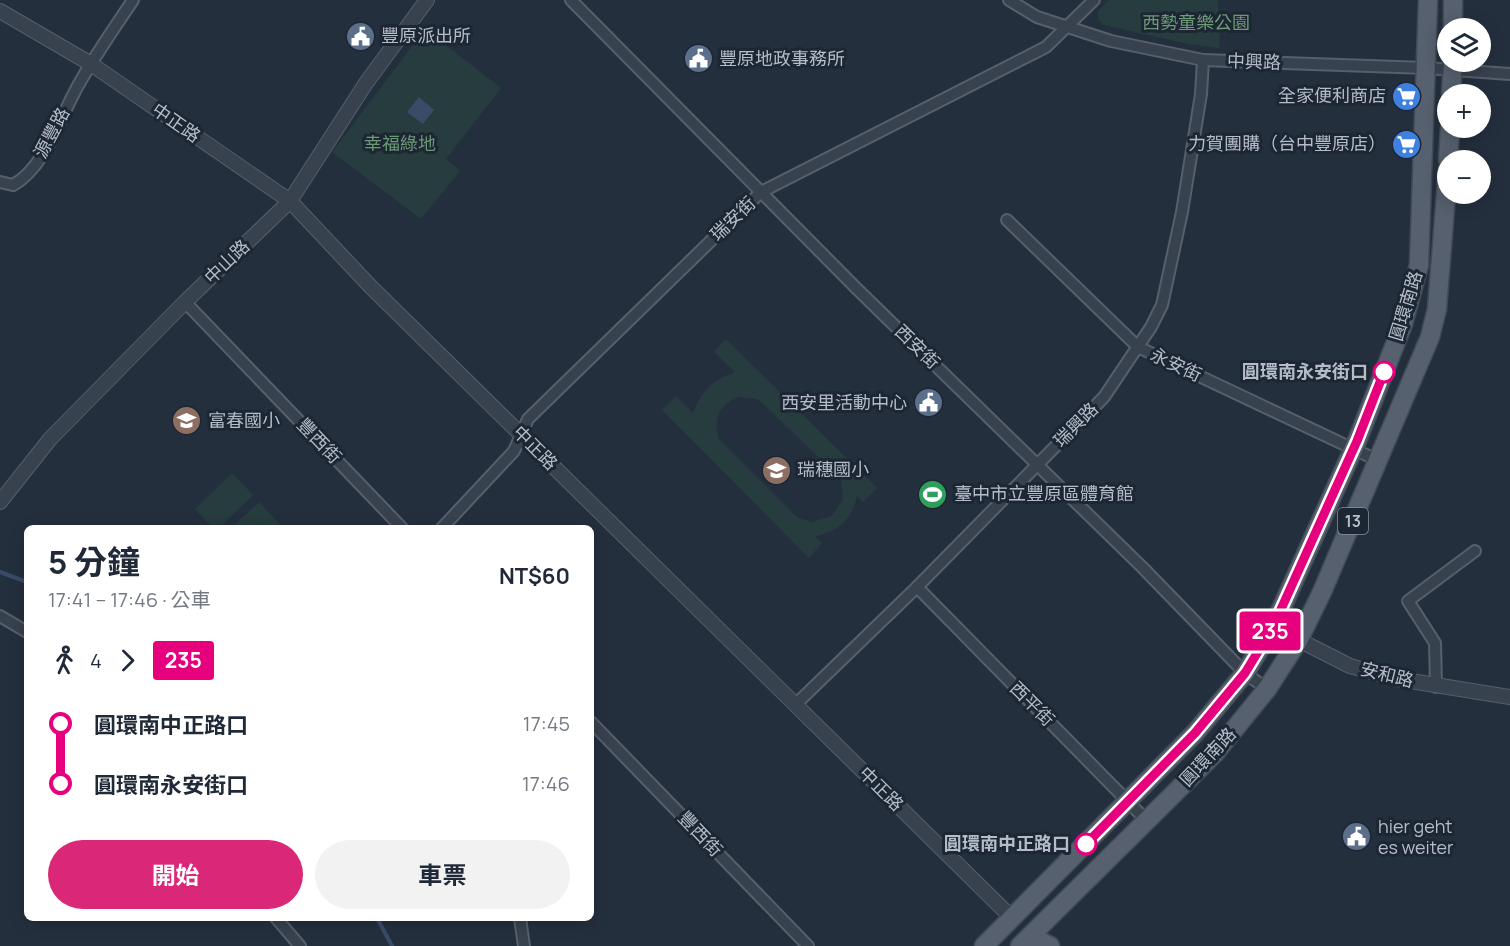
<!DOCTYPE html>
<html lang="zh-TW">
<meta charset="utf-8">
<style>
body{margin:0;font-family:Manrope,"Noto Sans TC",sans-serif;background:#f2f2f3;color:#1f2937;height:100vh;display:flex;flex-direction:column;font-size:22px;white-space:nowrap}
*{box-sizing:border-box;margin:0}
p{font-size:20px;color:#747a83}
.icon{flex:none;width:33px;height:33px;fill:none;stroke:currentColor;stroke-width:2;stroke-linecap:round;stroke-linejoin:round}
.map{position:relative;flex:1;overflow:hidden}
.details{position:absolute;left:24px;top:525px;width:570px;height:396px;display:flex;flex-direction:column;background:#fff;border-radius:9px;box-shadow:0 3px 15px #0003}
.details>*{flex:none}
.badge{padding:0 12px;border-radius:4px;font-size:21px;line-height:39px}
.tools{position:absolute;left:1437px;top:18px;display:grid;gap:12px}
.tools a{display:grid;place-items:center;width:54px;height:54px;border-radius:50%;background:#fff;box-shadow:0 3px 15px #0003;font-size:30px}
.map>.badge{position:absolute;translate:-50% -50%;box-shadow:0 0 0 3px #fff}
.legs{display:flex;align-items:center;gap:9px;height:66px;padding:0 24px;font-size:20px}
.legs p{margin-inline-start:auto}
.summary{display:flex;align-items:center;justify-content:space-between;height:102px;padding:0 24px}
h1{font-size:33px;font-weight:700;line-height:45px}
.action{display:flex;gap:12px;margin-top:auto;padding:12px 24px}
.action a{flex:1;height:69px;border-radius:36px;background:#db2777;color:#fff;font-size:24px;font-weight:700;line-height:69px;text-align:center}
.action a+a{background:#f2f2f3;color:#1f2937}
ul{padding:0 24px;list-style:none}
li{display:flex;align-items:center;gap:21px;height:60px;font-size:22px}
li i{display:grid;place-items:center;width:9px;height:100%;margin:0 8px;background:currentColor}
li i::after{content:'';width:15px;height:15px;margin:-8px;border:4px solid;border-radius:50%;background:#fff}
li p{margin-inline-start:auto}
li:first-child i{background:linear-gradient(#0000 50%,currentColor 0)}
li:last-child i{background:linear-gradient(currentColor 50%,#0000 0)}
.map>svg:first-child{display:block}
</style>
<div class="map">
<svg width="1510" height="946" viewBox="0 0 1510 946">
<rect width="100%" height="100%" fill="#242f3e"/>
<g fill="#263c3f" fill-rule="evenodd">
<polygon points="1109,0 1218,0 1220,48 1188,44 1104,25 1098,19 1098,11"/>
<polygon points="425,29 501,88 446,159 460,171 421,219 332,152"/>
<path d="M 726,339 L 877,488 L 863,502 L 857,496 C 853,519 838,532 815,536 L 822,543 L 809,558 L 662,410 L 676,396 L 693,413 C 701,392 713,379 735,372 L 714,352 ZM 740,397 L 758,399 L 841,479 L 843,499 L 832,516 L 812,522 L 798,518 L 719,439 C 712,420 720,403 740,397 Z"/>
<polygon points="232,473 253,495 219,528 213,528 195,509"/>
<polygon points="259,502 280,524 275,528 231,528"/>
</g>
<polygon fill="#394c67" points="419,97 434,110 423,124 407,112"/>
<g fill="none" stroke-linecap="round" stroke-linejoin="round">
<g stroke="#394c67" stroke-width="4">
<polyline points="0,572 27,582"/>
<polyline points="377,918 392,946"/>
</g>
<defs>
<g id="minor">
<polyline points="571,0 856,288 1142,567 1245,673 1267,689"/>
<polyline points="1009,0 1037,17 1111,41 1203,60 1426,68 1510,74"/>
<path d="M 0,182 L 13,185 C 46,167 61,114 80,82 C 96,54 115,27 133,0"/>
<polyline points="1007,220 1138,347 1379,461"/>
<polyline points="185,302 402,528"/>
<polyline points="442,528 514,451 528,419 761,192 1046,47 1094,0"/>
<polyline points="917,587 1147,821"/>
<polyline points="0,616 27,632"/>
<polyline points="1436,687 1435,643 1408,601 1475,551"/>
<polyline points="795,705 917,587 1104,397 1151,327 1162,305 1182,212 1201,94 1203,60"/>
<polyline points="591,722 808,946"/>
<polyline points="276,918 300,946"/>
<polyline points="520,918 524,946"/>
</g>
<g id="tertiary">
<polyline points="0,11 91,64 290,201 370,286 1011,917"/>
<polyline points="0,502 50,439 185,302 290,201 366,83 427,0"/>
<polyline points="1273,627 1350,666 1398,679 1510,697"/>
</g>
<g id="primary">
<polyline points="1453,0 1453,28"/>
<polyline points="1451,94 1453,62"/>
<polyline points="1448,160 1450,128"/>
<polyline points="1030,936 1050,946"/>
<polyline points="984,946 1195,733 1245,673 1273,627 1357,441 1403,324 1419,265 1428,0"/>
<polyline points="1020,946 1215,753 1267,689 1298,641 1322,592 1430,337 1437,309 1448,169"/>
</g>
</defs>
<use href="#minor" stroke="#565f6c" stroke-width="14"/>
<use href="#tertiary" stroke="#565f6c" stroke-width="16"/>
<use href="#primary" stroke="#414a57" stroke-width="21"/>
<use href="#minor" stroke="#38414e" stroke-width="10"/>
<use href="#tertiary" stroke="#38414e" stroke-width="14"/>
<use href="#primary" stroke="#56606e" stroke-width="18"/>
</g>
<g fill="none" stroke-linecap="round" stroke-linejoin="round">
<defs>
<polyline id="line-1" points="1086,844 1195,733 1245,673 1273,627 1357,441 1384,372"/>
</defs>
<use href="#line-1" stroke="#fff" stroke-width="14"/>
<use href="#line-1" stroke="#e6007e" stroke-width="9"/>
</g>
<defs>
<symbol id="civic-disc" viewBox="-11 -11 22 22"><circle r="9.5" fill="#5c6f8a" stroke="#1d2633"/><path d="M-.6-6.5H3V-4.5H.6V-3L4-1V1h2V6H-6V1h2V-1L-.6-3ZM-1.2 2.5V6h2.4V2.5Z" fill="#fff"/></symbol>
<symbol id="supermarket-disc" viewBox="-11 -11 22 22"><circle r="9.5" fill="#3f7fe0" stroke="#1d2633"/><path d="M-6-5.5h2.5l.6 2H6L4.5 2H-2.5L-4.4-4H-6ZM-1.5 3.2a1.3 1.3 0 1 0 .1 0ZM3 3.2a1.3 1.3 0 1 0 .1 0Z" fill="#fff"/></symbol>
<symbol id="school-disc" viewBox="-11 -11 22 22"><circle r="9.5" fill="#8d6e63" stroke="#1d2633"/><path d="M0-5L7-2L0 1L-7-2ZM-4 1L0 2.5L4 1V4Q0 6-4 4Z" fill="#fff"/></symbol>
<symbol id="stadium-disc" viewBox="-11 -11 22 22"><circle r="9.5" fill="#2e9e5b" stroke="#1d2633"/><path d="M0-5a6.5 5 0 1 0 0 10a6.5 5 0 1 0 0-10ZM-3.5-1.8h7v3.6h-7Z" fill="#fff"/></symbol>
</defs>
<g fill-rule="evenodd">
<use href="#civic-disc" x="344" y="20" width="33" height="33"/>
<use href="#civic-disc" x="682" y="42" width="33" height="33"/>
<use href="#supermarket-disc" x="1390" y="80" width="33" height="33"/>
<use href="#supermarket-disc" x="1390" y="128" width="33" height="33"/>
<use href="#civic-disc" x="912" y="386" width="33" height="33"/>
<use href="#school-disc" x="170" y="404" width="33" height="33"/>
<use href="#school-disc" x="760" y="454" width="33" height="33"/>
<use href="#stadium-disc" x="916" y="478" width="33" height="33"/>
<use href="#civic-disc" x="1340" y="820" width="33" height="33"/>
</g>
<g fill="#fff" stroke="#e6007e" stroke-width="3">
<circle cx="1384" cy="372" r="10"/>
<circle cx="1086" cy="844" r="10"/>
</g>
<g text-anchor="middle" stroke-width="6" stroke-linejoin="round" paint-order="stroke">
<rect fill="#1d2633" stroke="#878f9c" stroke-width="1.5" x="1338" y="508" width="30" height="26" rx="4.5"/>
<g font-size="16" font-weight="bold" fill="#b4bcc9">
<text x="1353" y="527">13</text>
</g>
<g font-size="18" fill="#6b9a76" stroke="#1d2633">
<text x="1196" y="29">西勢童樂公園</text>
<text x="400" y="150">幸福綠地</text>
</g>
<g font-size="18" fill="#b4bcc9" stroke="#1d2633" text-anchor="start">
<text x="381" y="42">豐原派出所</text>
<text x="719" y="65">豐原地政事務所</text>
<text x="1386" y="102" text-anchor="end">全家便利商店</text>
<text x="1386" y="150" text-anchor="end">力賀團購（台中豐原店）</text>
<text x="907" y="409" text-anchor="end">西安里活動中心</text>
<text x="208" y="427">富春國小</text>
<text x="797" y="476">瑞穗國小</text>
<text x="954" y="500">臺中市立豐原區體育館</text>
<text x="1378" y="833">hier geht<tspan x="1378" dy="21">es weiter</tspan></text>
</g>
<g font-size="18" fill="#b4bcc9" stroke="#1d2633">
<text transform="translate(1254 62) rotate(2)" y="6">中興路</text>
<text transform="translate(176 123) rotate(35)" y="6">中正路</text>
<text transform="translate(52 133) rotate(-62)" y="6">源豐路</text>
<text transform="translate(733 219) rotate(-44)" y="6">瑞安街</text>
<text transform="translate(227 262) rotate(-44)" y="6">中山路</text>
<text transform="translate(1406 306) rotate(-73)" y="6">圓環南路</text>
<text transform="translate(917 347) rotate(44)" y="6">西安街</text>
<text transform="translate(1176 365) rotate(25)" y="6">永安街</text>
<text transform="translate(1076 425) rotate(-45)" y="6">瑞興路</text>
<text transform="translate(319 441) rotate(46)" y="6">豐西街</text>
<text transform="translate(535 448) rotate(45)" y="6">中正路</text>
<text transform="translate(1387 675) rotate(14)" y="6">安和路</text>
<text transform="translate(1032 704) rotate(45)" y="6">西平街</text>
<text transform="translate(1208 757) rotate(-47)" y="6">圓環南路</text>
<text transform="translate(881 789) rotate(45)" y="6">中正路</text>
<text transform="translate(700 834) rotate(46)" y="6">豐西街</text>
</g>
<g font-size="18" font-weight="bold" fill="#b4bcc9" stroke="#1d2633" text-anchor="end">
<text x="1368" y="378">圓環南永安街口</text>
<text x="1070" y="850">圓環南中正路口</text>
</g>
</g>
</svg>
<div class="tools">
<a><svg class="icon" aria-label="layers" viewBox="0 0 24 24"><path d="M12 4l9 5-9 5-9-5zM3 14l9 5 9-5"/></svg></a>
<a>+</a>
<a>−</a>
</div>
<b class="badge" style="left:1270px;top:631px;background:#e6007e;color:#fff">235</b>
<section class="details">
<div class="summary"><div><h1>5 分鐘</h1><p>17:41 – 17:46 · 公車</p></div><b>NT$60</b></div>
<div class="legs"><svg class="icon" aria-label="walk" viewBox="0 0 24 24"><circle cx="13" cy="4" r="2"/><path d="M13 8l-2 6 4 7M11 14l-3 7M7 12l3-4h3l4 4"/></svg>4<svg class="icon" aria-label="forward" viewBox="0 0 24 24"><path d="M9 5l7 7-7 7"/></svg><b class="badge" style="background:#e6007e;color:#fff">235</b></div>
<ul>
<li><i style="color:#e6007e"></i><b>圓環南中正路口</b><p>17:45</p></li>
<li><i style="color:#e6007e"></i><b>圓環南永安街口</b><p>17:46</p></li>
</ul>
<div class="action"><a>開始</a><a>車票</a></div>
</section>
</div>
